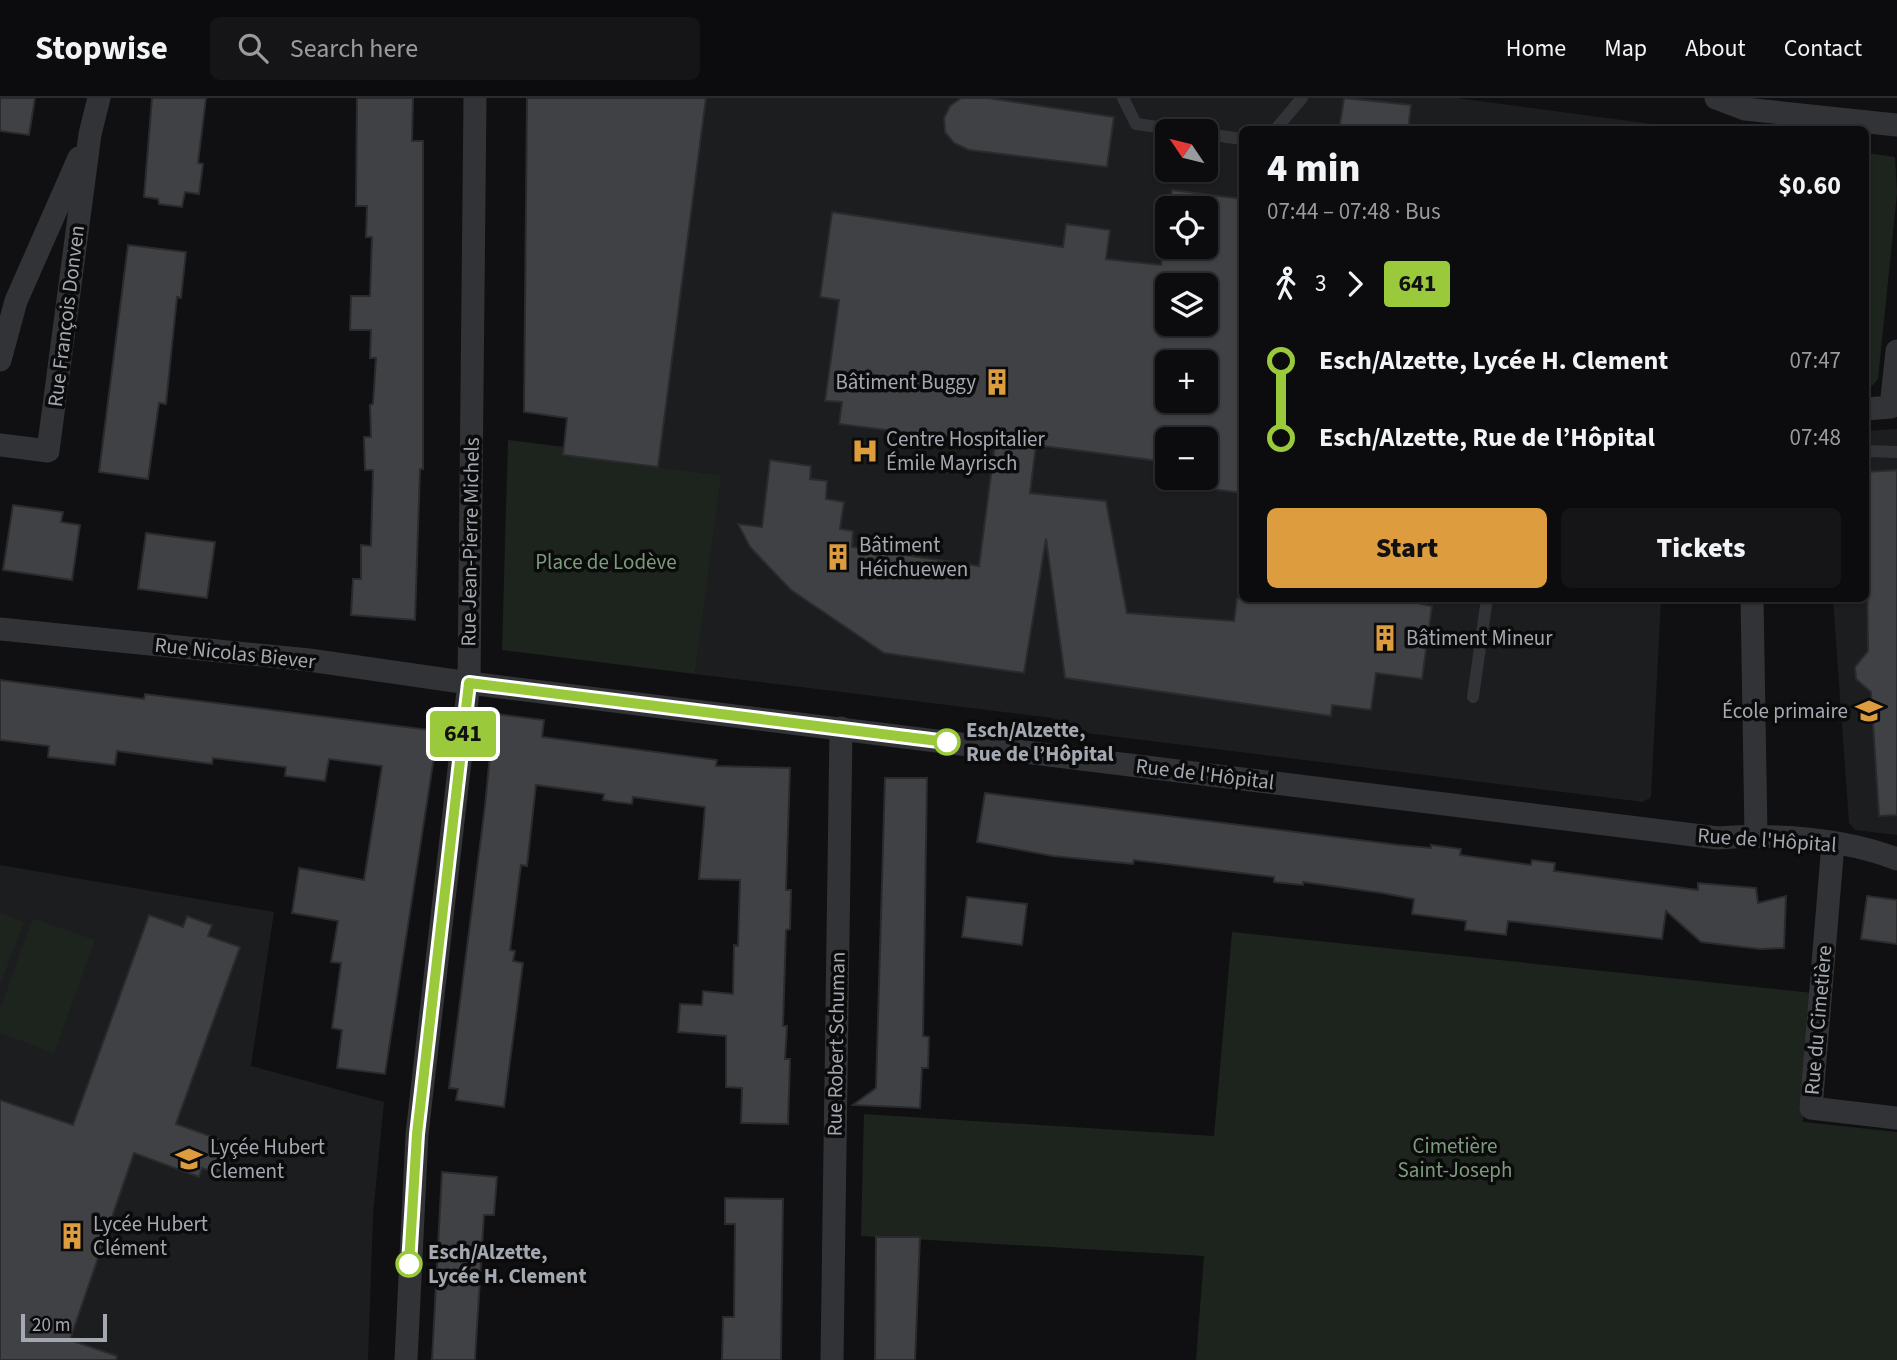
<!DOCTYPE html>
<meta charset="utf-8">
<style>
body{margin:0;font-family:"Source Sans 3",sans-serif;background:#151517;color:#f1f3f6;height:100vh;display:flex;flex-direction:column;font-size:26px;white-space:nowrap}
*{box-sizing:border-box;margin:0}
p{font-size:23px;color:#9a9b9e}
.icon{flex:none;width:38px;height:38px;fill:none;stroke:currentColor;stroke-width:2;stroke-linecap:round;stroke-linejoin:round}
.map{position:relative;flex:1;overflow:hidden}
.side{position:absolute;left:1239px;top:28px;width:630px;height:476px;display:flex;flex-direction:column;background:#0c0c0e;border-radius:10px;box-shadow:0 2px 5px #0004,0 0 0 2px #2c2c2e}
.side>*{flex:none}
.badge{padding:0 14px;border-radius:5px;font-size:24px;line-height:46px}
.needle{width:46px;rotate:305deg}
.buttons{position:absolute;left:1155px;top:21px;display:grid;gap:14px}
.buttons a{display:grid;place-items:center;width:63px;height:63px;border-radius:10px;background:#0c0c0e;box-shadow:0 2px 5px #0004,0 0 0 2px #2c2c2e;font-size:35px}
.scale{position:absolute;left:21px;bottom:18px;width:86px;box-sizing:border-box;padding-left:7px;border:4px solid #a3a8b1;border-top:0;font-size:19px;line-height:24px;white-space:nowrap;color:#a3a8b1;-webkit-text-stroke:5px #0b0b0c;paint-order:stroke}
.map>.badge{position:absolute;translate:-50% -50%;box-shadow:0 0 0 4px #fff}
.legs{display:flex;align-items:center;gap:10px;height:77px;padding:0 28px;font-size:23px}
.legs p{margin-inline-start:auto}
.head{display:flex;align-items:center;justify-content:space-between;height:119px;padding:0 28px}
h1{font-size:38px;font-weight:800;line-height:52px}
.primary-button{display:flex;gap:14px;margin-top:auto;padding:14px 28px}
.primary-button a{flex:1;height:80px;border-radius:10px;background:#dd9c3d;color:#111;font-size:28px;font-weight:800;line-height:80px;text-align:center}
.primary-button a+a{background:#151517;color:#f1f3f6}
ul{padding:0 28px;list-style:none}
li{display:flex;align-items:center;gap:24px;height:77px;font-size:26px}
li i{display:grid;place-items:center;width:10px;height:100%;margin:0 9px;background:currentColor}
li i::after{content:'';width:18px;height:18px;margin:-9px;border:5px solid;border-radius:50%;background:#0c0c0e}
li p{margin-inline-start:auto}
li:first-child i{background:linear-gradient(#0000 50%,currentColor 0)}
li:last-child i{background:linear-gradient(currentColor 50%,#0000 0)}
header{display:flex;align-items:center;gap:42px;box-sizing:border-box;height:98px;padding:0 35px;background:#0c0c0e;border-bottom:2px solid #2c2c2e}
header strong{font-size:33px}
nav{display:flex;gap:38px;margin-inline-start:auto;font-size:24px}
.search{width:490px;height:63px;background:#151517;display:flex;align-items:center;gap:18px;box-sizing:border-box;padding:0 24px;border-radius:10px;color:#9a9b9e;font-size:26px}
.map>svg:first-child{display:block}
</style>
<header>
<strong>Stopwise</strong>
<div class="search"><svg class="icon" aria-label="search" viewBox="0 0 24 24"><circle cx="10" cy="10" r="6"/><path d="M15 15l6 6"/></svg>Search here</div>
<nav><a>Home</a><a>Map</a><a>About</a><a>Contact</a></nav>
</header>
<div class="map">
<svg width="1897" height="1262" viewBox="0 0 1897 1262">
<rect width="100%" height="100%" fill="#101012"/>
<g fill="#1c1d1e" fill-rule="evenodd">
<path d="M 613,0 L 1457,0 L 1652,26 L 1658,29 L 1242,32 L 1242,500 L 1661,501 L 1651,699 L 1643,704 L 1070,633 L 1052,620 L 695,576 L 720,377 L 563,357 L 567,320 L 524,314 L 525,265 ZM 1167,33 L 1206,33 L 1206,72 L 1167,72 ZM 1167,110 L 1206,110 L 1206,149 L 1167,149 ZM 1167,187 L 1206,187 L 1206,226 L 1167,226 ZM 1167,264 L 1206,264 L 1206,303 L 1167,303 ZM 1167,341 L 1206,341 L 1206,380 L 1167,380 Z"/>
<polygon points="1897,331 1897,737 1855,732 1849,725 1833,501 1866,500 1866,333"/>
<polygon points="0,767 274,814 251,968 384,1004 373,1117 368,1262 0,1262"/>
</g>
<g fill="#1d241e">
<polygon points="1866,55 1895,59 1897,95 1878,281 1873,287 1866,288"/>
<polygon points="508,342 564,349 563,357 721,377 695,576 502,552"/>
<polygon points="0,815 24,824 0,887"/>
<polygon points="33,820 95,842 54,955 0,935 0,911"/>
<polygon points="1232,834 1813,895 1803,1024 1897,1034 1897,1262 1196,1262 1204,1158 861,1138 864,1016 1214,1038"/>
</g>
<g fill="#3f4144" stroke="#2b2b2d" stroke-width="2" fill-rule="evenodd">
<polygon points="0,0 35,0 29,37 0,33"/>
<polygon points="152,0 206,0 198,65 203,66 199,96 185,94 182,109 159,106 158,101 144,99"/>
<polygon points="357,0 413,0 412,43 423,43 423,371 420,371 415,522 351,517 353,481 361,481 361,447 371,448 373,372 365,372 364,339 371,339 370,307 373,306 376,260 370,260 371,232 350,232 351,198 370,198 372,139 366,139 367,108 356,108"/>
<polygon points="527,0 706,0 658,369 563,357 567,320 524,314"/>
<polygon points="961,0 988,0 1114,19 1107,69 969,52 954,45 945,34 944,20 950,8"/>
<polygon points="1344,0 1411,7 1408,32 1339,32"/>
<path d="M 1172,92 L 1242,101 L 1242,395 L 1180,387 L 1181,380 L 1206,380 L 1206,341 L 1167,341 L 1167,364 L 1036,347 L 1030,395 L 1106,403 L 1127,515 L 1234,523 L 1237,500 L 1422,500 L 1421,506 L 1432,508 L 1422,581 L 1376,575 L 1371,612 L 1332,607 L 1331,618 L 1065,580 L 1046,441 L 1024,575 L 884,555 L 791,492 L 750,449 L 738,426 L 762,429 L 770,362 L 811,368 L 810,381 L 827,383 L 826,401 L 844,404 L 840,431 L 853,433 L 852,449 L 979,468 L 995,346 L 839,326 L 842,304 L 825,303 L 839,202 L 820,199 L 832,114 L 1063,149 L 1066,126 L 1110,132 L 1106,161 L 1161,167 L 1167,125 L 1167,149 L 1206,149 L 1206,110 L 1169,110 ZM 1167,187 L 1206,187 L 1206,226 L 1167,226 ZM 1167,264 L 1206,264 L 1206,303 L 1167,303 Z"/>
<polygon points="128,147 186,154 181,200 177,199 166,306 159,305 148,381 99,374"/>
<polygon points="1897,372 1897,717 1879,718 1871,594 1856,581 1855,569 1868,553 1866,374"/>
<polygon points="13,407 63,414 61,424 80,427 72,482 3,472"/>
<polygon points="146,435 215,444 207,500 138,491"/>
<polygon points="0,582 144,601 145,596 438,633 385,976 337,970 342,932 332,930 341,865 331,864 338,823 292,815 299,770 364,782 382,668 329,661 325,683 285,678 286,669 213,660 212,666 117,653 115,667 48,659 49,648 0,642"/>
<polygon points="489,615 544,622 542,639 717,662 716,668 790,670 786,792 791,792 790,831 786,832 783,928 787,928 785,961 790,961 788,1026 741,1025 742,990 726,989 726,938 678,934 680,906 702,907 703,893 733,896 734,847 738,848 740,782 699,781 705,709 633,699 632,706 616,704 603,702 604,696 536,687 527,768 521,767 510,852 515,853 513,863 523,865 504,1009 456,1002 458,991 449,990 485,708 491,646 485,645"/>
<polygon points="885,680 927,680 923,938 929,939 928,970 922,970 920,1010 853,1007 876,990"/>
<polygon points="985,695 1399,747 1431,750 1431,747 1461,751 1460,757 1531,767 1532,762 1555,765 1554,773 1698,792 1698,785 1756,790 1758,805 1786,798 1784,850 1760,851 1701,844 1666,813 1662,841 1508,823 1506,837 1465,832 1466,823 1412,816 1414,801 1382,795 1303,784 1303,787 1274,784 1274,779 1134,762 1133,766 1053,758 977,744"/>
<polygon points="1867,798 1897,802 1897,846 1861,841"/>
<polygon points="967,799 1027,806 1022,847 962,839"/>
<polygon points="149,817 183,829 187,818 212,827 208,838 240,849 176,1026 232,1046 221,1077 202,1070 199,1079 134,1055 70,1242 117,1258 116,1262 0,1262 0,1002 73,1027"/>
<polygon points="442,1074 497,1079 494,1117 484,1117 475,1262 432,1262"/>
<polygon points="725,1100 783,1101 781,1262 722,1262 723,1219 734,1219 735,1126 725,1126"/>
<polygon points="876,1139 920,1139 915,1262 875,1262"/>
</g>
<g fill="none" stroke-linecap="round" stroke-linejoin="round">
<g stroke="#323336" stroke-width="12">
<polyline points="1123,0 1136,26 1188,33"/>
<polyline points="1275,32 1302,0"/>
<polyline points="1206,36 1242,41"/>
<polyline points="1866,353 1897,354"/>
<polyline points="1473,599 1487,500"/>
</g>
<g stroke="#323336" stroke-width="23">
<polyline points="1716,0 1745,11 1897,27"/>
<polyline points="0,262 16,203 79,60"/>
<polyline points="1866,311 1891,309 1897,253"/>
<polyline points="0,347 48,353 90,36 99,0"/>
<polyline points="1752,500 1756,737"/>
<path d="M 0,531 L 309,562 L 469,585 L 1718,740 C 1775,736 1843,740 1897,761"/>
<polyline points="1833,746 1811,1010 1897,1020"/>
<polyline points="406,1262 417,1036 469,585 475,0"/>
<polyline points="832,1262 841,630"/>
</g>
</g>
<g fill="none" stroke-linecap="round" stroke-linejoin="round">
<defs>
<polyline id="line-1" points="409,1166 417,1036 469,585 947,644"/>
</defs>
<use href="#line-1" stroke="#fff" stroke-width="16"/>
<use href="#line-1" stroke="#9aca3c" stroke-width="10"/>
</g>
<defs>
<symbol id="building-bare" viewBox="-9 -9 18 18"><path d="M-4-6H4V6H1V3H-1V6H-4ZM-2.5-4.3h1.7v1.8h-1.7ZM.8-4.3h1.7v1.8H.8ZM-2.5-1h1.7V.8h-1.7ZM.8-1h1.7V.8H.8Z" fill="#dd9c3d" stroke="#0b0b0c" stroke-width="2.5" paint-order="stroke"/></symbol>
<symbol id="hospital-bare" viewBox="-9 -9 18 18"><path d="M-5-5h3v3.5h4V-5h3V5h-3V1.5h-4V5h-3Z" fill="#dd9c3d" stroke="#0b0b0c" stroke-width="2.5" paint-order="stroke"/></symbol>
<symbol id="school-bare" viewBox="-9 -9 18 18"><path d="M0-5L7-2L0 1L-7-2ZM-4 1L0 2.5L4 1V4Q0 6-4 4Z" fill="#dd9c3d" stroke="#0b0b0c" stroke-width="2.5" paint-order="stroke"/></symbol>
</defs>
<g fill-rule="evenodd">
<use href="#building-bare" x="978" y="265" width="38" height="38"/>
<use href="#hospital-bare" x="846" y="334" width="38" height="38"/>
<use href="#building-bare" x="819" y="440" width="38" height="38"/>
<use href="#building-bare" x="1366" y="521" width="38" height="38"/>
<use href="#school-bare" x="1850" y="594" width="38" height="38"/>
<use href="#school-bare" x="170" y="1042" width="38" height="38"/>
<use href="#building-bare" x="53" y="1119" width="38" height="38"/>
</g>
<g fill="#fff" stroke="#9aca3c" stroke-width="3.5">
<circle cx="947" cy="644" r="12"/>
<circle cx="409" cy="1166" r="12"/>
</g>
<g text-anchor="middle" stroke-width="7" stroke-linejoin="round" paint-order="stroke">
<g font-size="21" fill="#a3a8b1" stroke="#0b0b0c">
<text transform="translate(66 218) rotate(-83)" y="7">Rue François Donven</text>
<text transform="translate(470 444) rotate(-89)" y="7">Rue Jean-Pierre Michels</text>
<text transform="translate(235 555) rotate(6)" y="7">Rue Nicolas Biever</text>
<text transform="translate(1205 676) rotate(7)" y="7">Rue de l'Hôpital</text>
<text transform="translate(1767 742) rotate(4)" y="7">Rue de l'Hôpital</text>
<text transform="translate(1818 922) rotate(-85)" y="7">Rue du Cimetière</text>
<text transform="translate(836 946) rotate(-89)" y="7">Rue Robert Schuman</text>
</g>
<g font-size="21" fill="#a3a8b1" stroke="#0b0b0c" text-anchor="start">
<text x="976" y="291" text-anchor="end">Bâtiment Buggy</text>
<text x="886" y="348">Centre Hospitalier<tspan x="886" dy="24">Émile Mayrisch</tspan></text>
<text x="859" y="454">Bâtiment<tspan x="859" dy="24">Héichuewen</tspan></text>
<text x="1406" y="547">Bâtiment Mineur</text>
<text x="1848" y="620" text-anchor="end">École primaire</text>
<text x="210" y="1056">Lyçée Hubert<tspan x="210" dy="24">Clement</tspan></text>
<text x="93" y="1133">Lycée Hubert<tspan x="93" dy="24">Clément</tspan></text>
</g>
<g font-size="21" fill="#7c9a7c" stroke="#0b0b0c">
<text x="606" y="471">Place de Lodève</text>
<text x="1455" y="1055">Cimetière<tspan x="1455" dy="24">Saint-Joseph</tspan></text>
</g>
<g font-size="21" font-weight="bold" fill="#a3a8b1" stroke="#0b0b0c" text-anchor="start">
<text x="966" y="639">Esch/Alzette,<tspan x="966" dy="24">Rue de l’Hôpital</tspan></text>
<text x="428" y="1161">Esch/Alzette,<tspan x="428" dy="24">Lycée H. Clement</tspan></text>
</g>
</g>
</svg>
<div class="buttons">
<a><svg class="needle" viewBox="-14 -14 28 28"><path d="M0-13l5 13h-10z" fill="#e53935"/><path d="M0 13l5-13h-10z" fill="#9a9b9e"/></svg></a>
<a><svg class="icon" aria-label="locate" viewBox="0 0 24 24"><circle cx="12" cy="12" r="6"/><path d="M12 2v4M12 18v4M2 12h4M18 12h4"/></svg></a>
<a><svg class="icon" aria-label="layers" viewBox="0 0 24 24"><path d="M12 4l9 5-9 5-9-5zM3 14l9 5 9-5"/></svg></a>
<a>+</a>
<a>−</a>
</div>
<div class="scale">20 m</div>
<b class="badge" style="left:463px;top:636px;background:#9aca3c;color:#111">641</b>
<section class="side">
<div class="head"><div><h1>4 min</h1><p>07:44 – 07:48 · Bus</p></div><b>$0.60</b></div>
<div class="legs"><svg class="icon" aria-label="walk" viewBox="0 0 24 24"><circle cx="13" cy="4" r="2"/><path d="M13 8l-2 6 4 7M11 14l-3 7M7 12l3-4h3l4 4"/></svg>3<svg class="icon" aria-label="forward" viewBox="0 0 24 24"><path d="M9 5l7 7-7 7"/></svg><b class="badge" style="background:#9aca3c;color:#111">641</b></div>
<ul>
<li><i style="color:#9aca3c"></i><b>Esch/Alzette, Lycée H. Clement</b><p>07:47</p></li>
<li><i style="color:#9aca3c"></i><b>Esch/Alzette, Rue de l’Hôpital</b><p>07:48</p></li>
</ul>
<div class="primary-button"><a>Start</a><a>Tickets</a></div>
</section>
</div>
